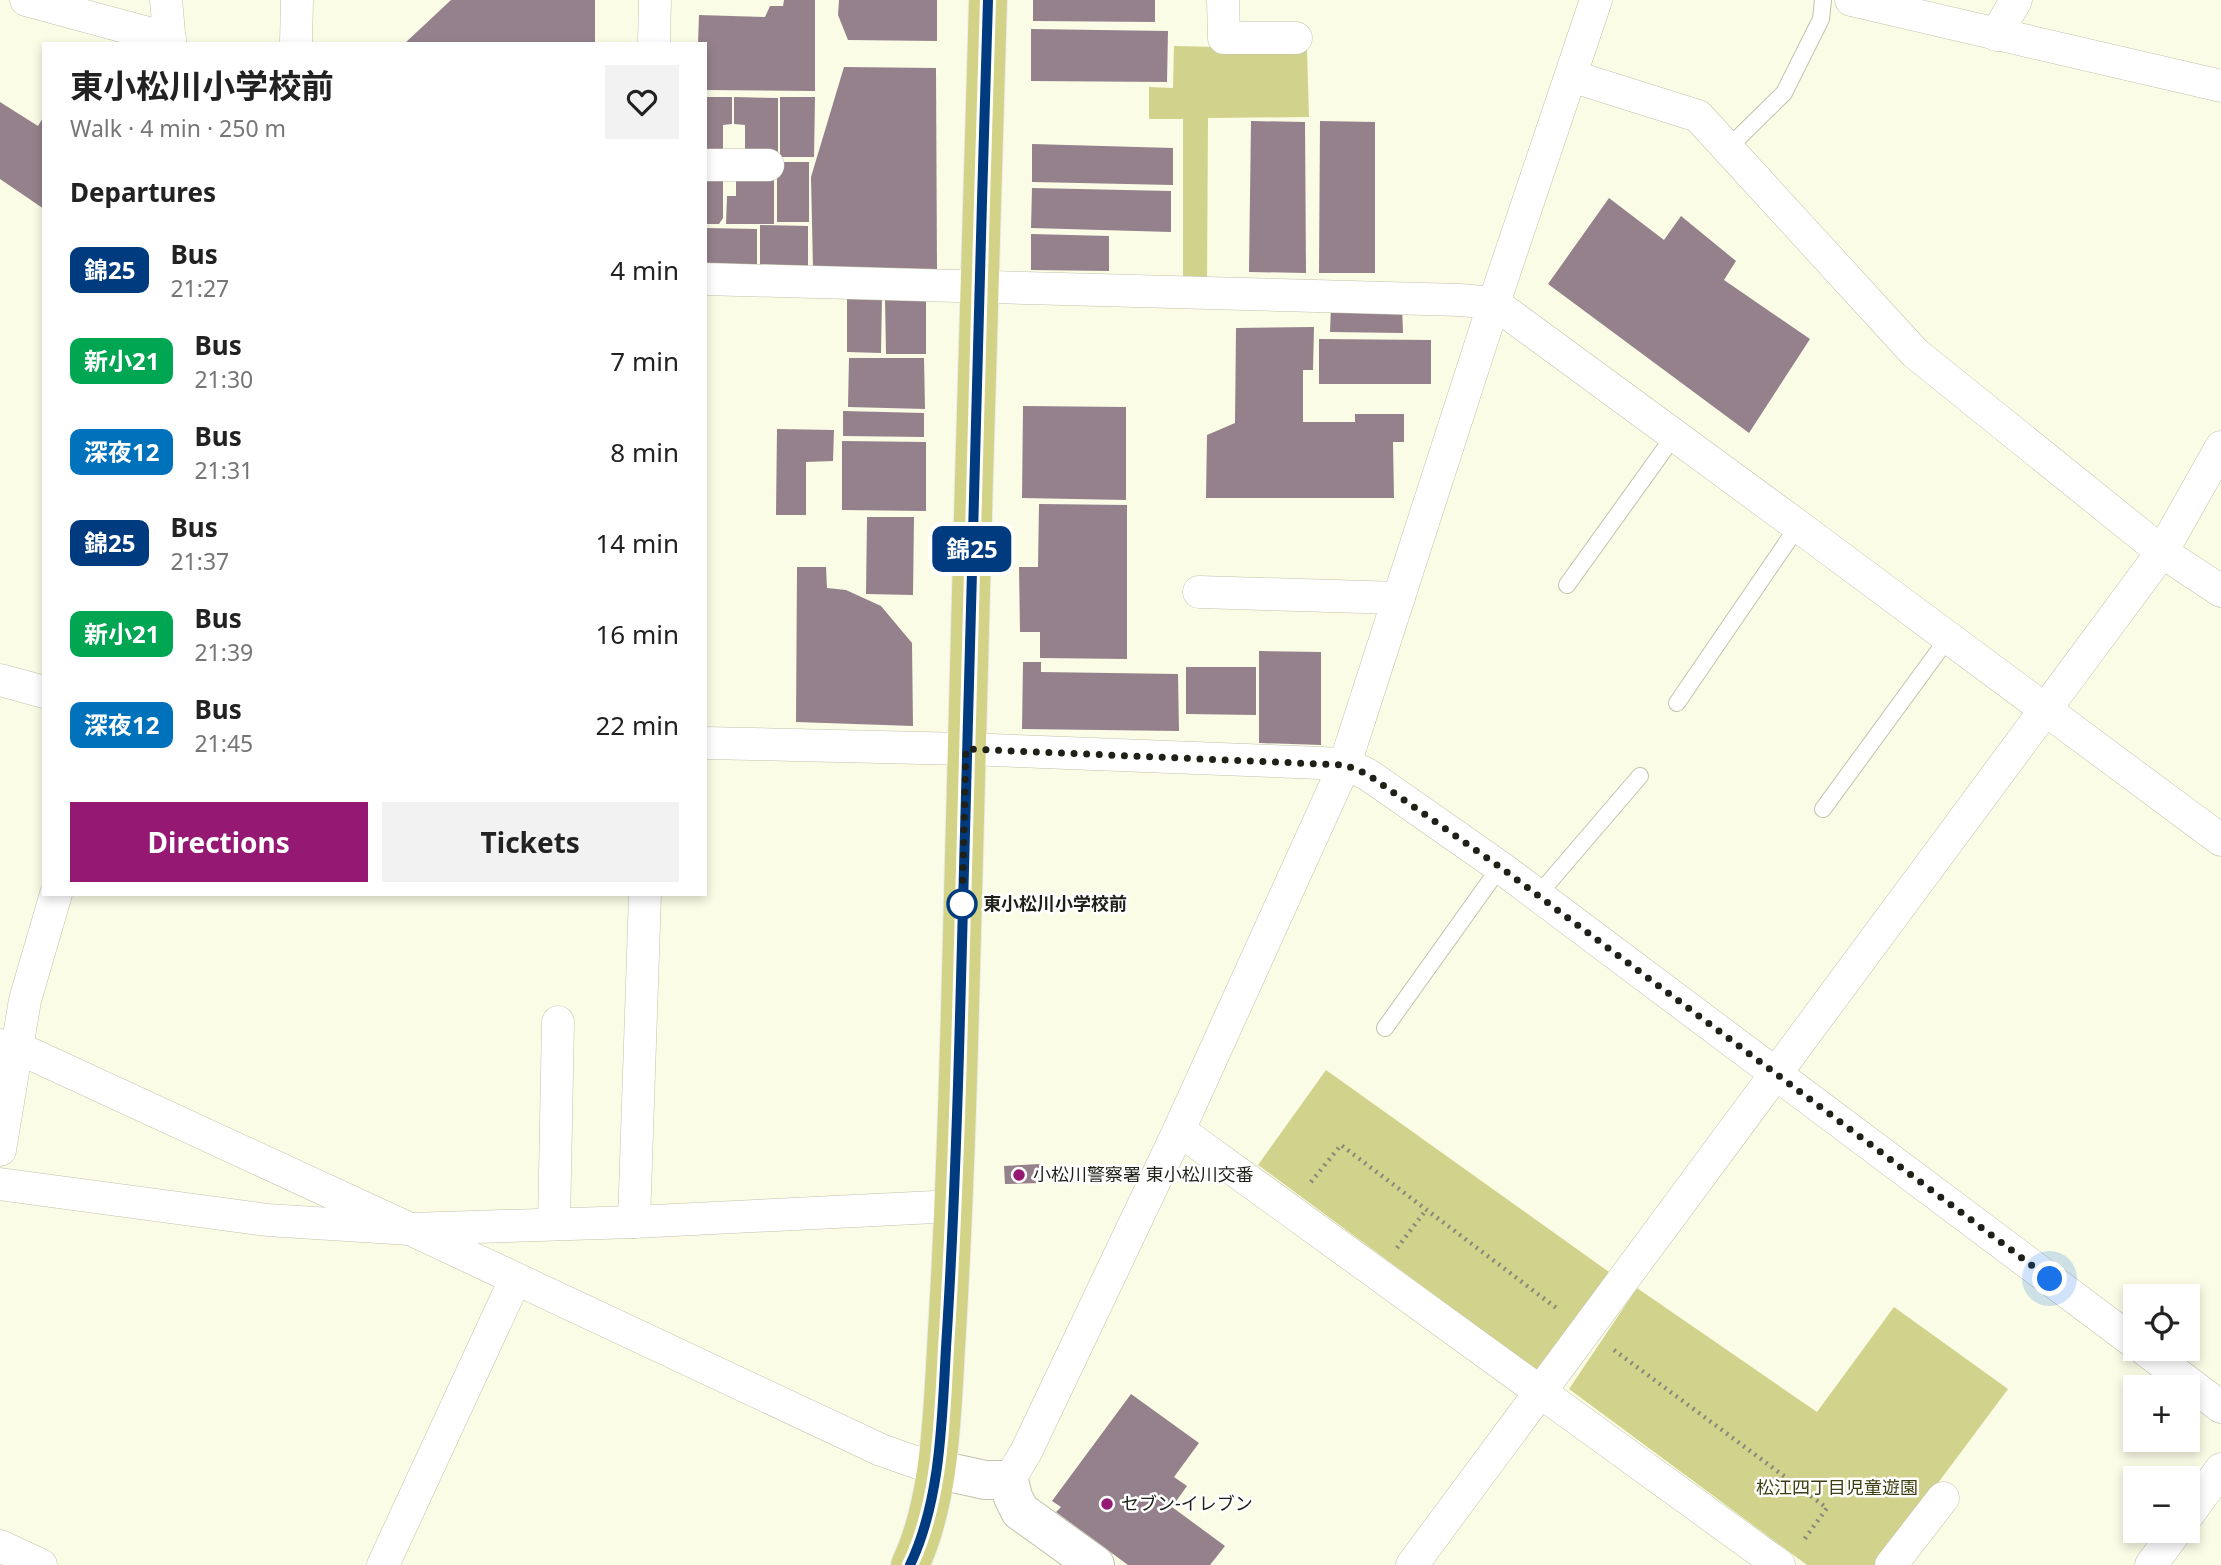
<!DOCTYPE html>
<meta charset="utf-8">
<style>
body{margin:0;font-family:"Noto Sans","Noto Sans JP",sans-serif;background:#f2f2f2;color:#222;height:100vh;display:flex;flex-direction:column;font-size:26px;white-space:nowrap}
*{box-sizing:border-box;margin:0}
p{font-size:23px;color:#767676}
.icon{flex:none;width:38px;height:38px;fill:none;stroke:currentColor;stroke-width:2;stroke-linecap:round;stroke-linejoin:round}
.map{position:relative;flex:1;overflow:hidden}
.drawer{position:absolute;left:42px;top:42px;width:665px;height:854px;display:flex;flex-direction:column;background:#fff;border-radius:0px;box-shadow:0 4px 10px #0003}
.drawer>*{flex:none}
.badge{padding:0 14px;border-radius:10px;font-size:24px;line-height:46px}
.buttons{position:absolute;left:2123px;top:1284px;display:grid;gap:14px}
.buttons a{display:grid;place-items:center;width:77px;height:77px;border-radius:0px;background:#fff;box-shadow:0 4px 10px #0003;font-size:35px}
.you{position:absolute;width:35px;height:35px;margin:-18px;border:5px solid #fff;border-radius:50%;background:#1a73e8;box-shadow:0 0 0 10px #1a73e833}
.map>.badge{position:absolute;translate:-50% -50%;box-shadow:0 0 0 4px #fff}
h2{padding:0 28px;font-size:26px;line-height:63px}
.round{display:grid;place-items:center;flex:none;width:74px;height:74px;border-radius:0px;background:#f2f2f2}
.overview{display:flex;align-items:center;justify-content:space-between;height:119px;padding:0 28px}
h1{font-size:33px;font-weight:700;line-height:52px}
.button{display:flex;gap:14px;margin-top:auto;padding:14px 28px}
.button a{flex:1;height:80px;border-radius:0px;background:#951872;color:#fff;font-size:28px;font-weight:700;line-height:80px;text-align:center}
.button a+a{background:#f2f2f2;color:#222}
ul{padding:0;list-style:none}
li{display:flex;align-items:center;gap:21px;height:91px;padding:0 28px}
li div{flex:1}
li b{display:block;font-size:26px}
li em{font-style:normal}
li .badge{min-width:77px;font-weight:700;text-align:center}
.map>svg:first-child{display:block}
</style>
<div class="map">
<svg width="2221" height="1565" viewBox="0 0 2221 1565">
<rect width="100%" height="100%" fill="#fbfce6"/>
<g fill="#d1d28b">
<polygon points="1174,46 1307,49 1309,117 1208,118 1207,284 1183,282 1183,119 1149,119 1149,87 1173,88"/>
<polygon points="1326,1070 1609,1272 1539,1372 1258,1165"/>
<polygon points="1637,1288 1817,1412 1894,1307 2008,1389 1877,1565 1807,1565 1569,1389"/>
</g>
<g fill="#94818c">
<polygon points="451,0 595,0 595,44 404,44"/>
<polygon points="784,0 815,0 815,91 705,90 705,44 698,44 699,15 765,17 770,6 783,6"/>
<polygon points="839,0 937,0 937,41 848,40 838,15"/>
<polygon points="1033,0 1155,0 1155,22 1033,21"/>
<polygon points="1031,29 1168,31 1167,82 1031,81"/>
<polygon points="844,67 936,68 937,269 813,268 811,177"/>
<polygon points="705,97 732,97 732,124 723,125 723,152 705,152"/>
<polygon points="734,97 778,98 778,152 745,151 745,125 734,124"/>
<polygon points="780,97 815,97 814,157 780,157"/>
<polygon points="0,102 38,126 44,116 44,209 0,179"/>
<polygon points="1251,121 1305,122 1306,273 1249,272"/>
<polygon points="1320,121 1375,122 1375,273 1319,273"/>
<polygon points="1032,144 1173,148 1173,185 1032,182"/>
<rect x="777" y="162" width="32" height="60"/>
<polygon points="751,174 774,174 774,224 726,224 727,196 736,196 736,181 751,181"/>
<polygon points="705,178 723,178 723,218 719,224 705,224"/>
<polygon points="1032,188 1171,191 1171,232 1031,228"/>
<polygon points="1609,198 1664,240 1681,216 1736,261 1724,280 1810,339 1749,433 1548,284"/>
<polygon points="760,225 808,226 808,268 760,267"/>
<polygon points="705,228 757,229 757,266 705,266"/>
<polygon points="1031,234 1109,236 1109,271 1031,270"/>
<polygon points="847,295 882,296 881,353 847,352"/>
<polygon points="885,298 926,298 926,354 886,354"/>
<polygon points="1331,305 1402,305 1403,333 1330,332"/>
<polygon points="1314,327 1313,370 1303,370 1303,422 1355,422 1355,414 1404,414 1404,442 1393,442 1394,498 1206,498 1207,435 1235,423 1236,328"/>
<polygon points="1319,339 1431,340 1431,384 1319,384"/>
<polygon points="849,358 924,358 925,409 848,407"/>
<polygon points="1023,406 1126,407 1126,500 1022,498"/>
<polygon points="843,411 924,413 924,437 843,436"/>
<polygon points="777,429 834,430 833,461 806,462 806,515 776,515"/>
<polygon points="842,441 926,442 926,511 842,510"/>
<polygon points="1039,504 1127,505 1127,659 1040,658 1040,632 1020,632 1019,567 1038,567"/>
<polygon points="867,517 914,517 913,595 866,594"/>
<polygon points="797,567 826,567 827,588 846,590 881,606 912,643 913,726 796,722"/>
<polygon points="1259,651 1321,652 1321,745 1259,743"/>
<polygon points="1023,662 1041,662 1041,672 1178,674 1179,731 1022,729"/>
<polygon points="1186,667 1256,667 1256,715 1186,714"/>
<polygon points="1040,1164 1040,1183 1005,1184 1004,1166"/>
<polygon points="1131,1394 1199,1443 1174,1477 1187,1486 1172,1507 1225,1546 1210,1565 1128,1565 1056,1512 1061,1507 1052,1501"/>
</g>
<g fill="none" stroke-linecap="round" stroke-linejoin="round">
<defs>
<g id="service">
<polyline points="1728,148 1784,93 1821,19 1823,0"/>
<polyline points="1567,585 1674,436"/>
<polyline points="1677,703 1798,526"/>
<polyline points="1823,809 1948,638"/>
<polyline points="1538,895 1640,776"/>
<polyline points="1385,1028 1500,867"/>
</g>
<g id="minor">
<polyline points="26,0 170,39"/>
<polyline points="166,0 170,44"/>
<polyline points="1223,0 1224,38 1296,38"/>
<polyline points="1851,0 2221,86"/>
<polyline points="1996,35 2016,0"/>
<polyline points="296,44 297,0"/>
<polyline points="654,44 655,0"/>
<polyline points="1571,76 1698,116 1915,353 2162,552 2221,591"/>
<polyline points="705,165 768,165"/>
<polyline points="705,279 1460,300 1494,303 1798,526 2221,840"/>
<polyline points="1199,592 1399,598"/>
<polyline points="0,680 44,692"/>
<polyline points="705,743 966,749 1345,764 1367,774 1500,867 2135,1343"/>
<polyline points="0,1045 31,1054 410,1229 881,1450 935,1469"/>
<polyline points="1179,1130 1779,1565"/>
<polyline points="0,1150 25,1000 56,894"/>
<polyline points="0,1184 267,1220 410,1229 634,1222 955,1206"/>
<polyline points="634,1222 645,894"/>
<polyline points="554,1224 558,1022"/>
<polyline points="2144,1349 2221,1407"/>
<polyline points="1009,1480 1026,1452 1179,1130 1345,764 1494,303 1596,0"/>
<polyline points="2188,1515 2221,1469"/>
<polyline points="0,1546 41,1565"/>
<polyline points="383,1565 515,1280"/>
<polyline points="1412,1565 2162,552 2221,447"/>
<polyline points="1891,1565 1943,1498"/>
<polyline points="2151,1565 2176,1531"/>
</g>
<polyline id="tertiary" points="935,1469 985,1480 1009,1480 1013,1497 1020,1511 1095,1565"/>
<path id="primary" d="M 910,1565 C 940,1502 942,1417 946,1348 C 953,1235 957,1123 960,1009 C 967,673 979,336 988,0"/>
</defs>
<use href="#service" stroke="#c1c2ad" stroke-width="18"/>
<use href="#minor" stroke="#c1c2ad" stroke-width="33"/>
<use href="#tertiary" stroke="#c1c2ad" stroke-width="40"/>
<use href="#primary" stroke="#ededed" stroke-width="40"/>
<g stroke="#88897b" stroke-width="4.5" stroke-dasharray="2 5" stroke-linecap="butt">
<polyline points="1311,1182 1341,1145 1559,1310"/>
<polyline points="1397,1248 1426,1210"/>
<polyline points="1614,1350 1827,1508 1803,1541"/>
</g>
<use href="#service" stroke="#fff" stroke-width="16"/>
<use href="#minor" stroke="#fff" stroke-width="32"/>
<use href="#tertiary" stroke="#fff" stroke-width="38"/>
<use href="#primary" stroke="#d3d388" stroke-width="38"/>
</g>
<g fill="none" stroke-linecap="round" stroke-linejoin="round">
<defs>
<path id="line" d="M 910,1565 C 941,1500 942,1419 946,1348 C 953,1238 957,1128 960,1017 C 967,678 978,339 988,0"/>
</defs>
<use href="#line" stroke="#fff" stroke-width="16"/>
<use href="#line" stroke="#003b80" stroke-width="10"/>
<polyline stroke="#1f2018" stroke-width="7" stroke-dasharray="0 12.6" points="962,904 962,911 966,749 1345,765 1367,774 1500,867 2050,1279"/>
</g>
<circle fill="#fff" stroke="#003b80" stroke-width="3.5" cx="962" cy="904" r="14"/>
<g fill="#951872" stroke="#fff" stroke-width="2.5">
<circle cx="1019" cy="1175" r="7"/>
<circle cx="1107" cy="1504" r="7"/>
</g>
<g text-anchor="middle" stroke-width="5" stroke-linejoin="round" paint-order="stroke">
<g font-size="18" font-weight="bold" fill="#1f2018" stroke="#fff" text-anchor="start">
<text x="983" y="910">東小松川小学校前</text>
</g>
<g font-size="18" fill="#1f2018" stroke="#fff" text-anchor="start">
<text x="1033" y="1181">小松川警察署 東小松川交番</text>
<text x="1121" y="1510">セブン-イレブン</text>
</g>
<g font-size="18" fill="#3e3e12" stroke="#fff">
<text x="1837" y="1494">松江四丁目児童遊園</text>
</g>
</g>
</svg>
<div class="buttons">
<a><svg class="icon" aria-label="locate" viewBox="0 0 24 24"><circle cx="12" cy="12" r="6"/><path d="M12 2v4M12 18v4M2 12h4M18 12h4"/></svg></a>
<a>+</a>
<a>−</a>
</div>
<div class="you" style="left:2050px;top:1279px"></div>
<b class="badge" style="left:972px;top:549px;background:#003b80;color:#fff">錦25</b>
<section class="drawer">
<div class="overview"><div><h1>東小松川小学校前</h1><p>Walk · 4 min · 250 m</p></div><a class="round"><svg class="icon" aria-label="heart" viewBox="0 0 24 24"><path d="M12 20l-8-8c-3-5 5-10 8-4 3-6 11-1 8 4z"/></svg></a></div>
<h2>Departures</h2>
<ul>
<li><span class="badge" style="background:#003b80;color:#fff">錦25</span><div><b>Bus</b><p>21:27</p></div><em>4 min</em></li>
<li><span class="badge" style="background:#00a651;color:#fff">新小21</span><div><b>Bus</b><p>21:30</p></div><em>7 min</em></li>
<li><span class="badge" style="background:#0072bc;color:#fff">深夜12</span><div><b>Bus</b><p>21:31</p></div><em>8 min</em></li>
<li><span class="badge" style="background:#003b80;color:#fff">錦25</span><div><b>Bus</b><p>21:37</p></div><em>14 min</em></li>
<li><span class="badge" style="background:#00a651;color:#fff">新小21</span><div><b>Bus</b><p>21:39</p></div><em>16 min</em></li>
<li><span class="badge" style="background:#0072bc;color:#fff">深夜12</span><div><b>Bus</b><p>21:45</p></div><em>22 min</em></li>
</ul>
<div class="button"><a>Directions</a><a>Tickets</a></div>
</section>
</div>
